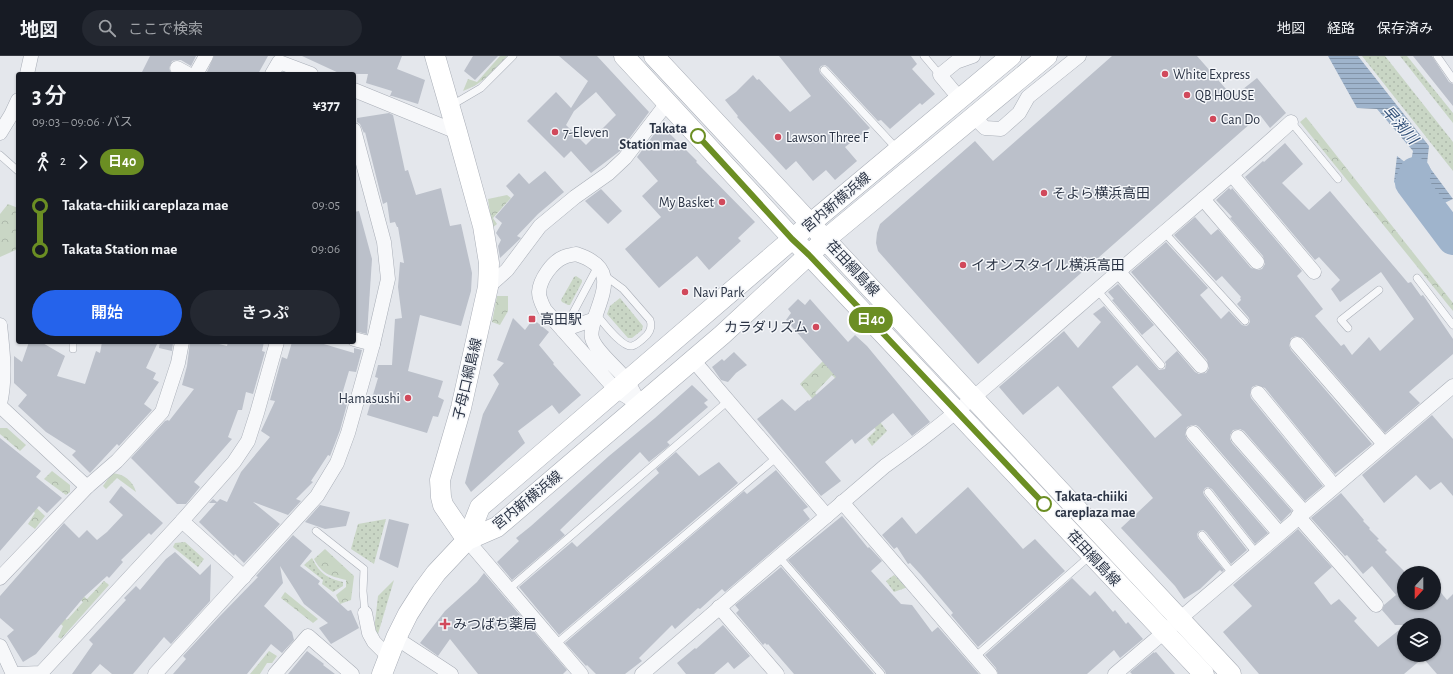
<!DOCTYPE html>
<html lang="ja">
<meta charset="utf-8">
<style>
body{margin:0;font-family:"Alegreya Sans","Noto Sans JP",sans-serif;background:#242831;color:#f1f3f6;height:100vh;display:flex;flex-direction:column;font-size:15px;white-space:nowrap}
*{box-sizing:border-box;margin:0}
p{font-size:13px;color:#9ea1a6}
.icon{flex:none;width:22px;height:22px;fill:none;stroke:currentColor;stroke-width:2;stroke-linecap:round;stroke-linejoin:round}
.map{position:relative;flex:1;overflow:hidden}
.panel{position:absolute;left:16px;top:16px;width:340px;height:272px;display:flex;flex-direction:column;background:#171b24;border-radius:4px;box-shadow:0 1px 3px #0004}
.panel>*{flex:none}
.badge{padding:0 8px;border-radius:13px;font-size:14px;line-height:26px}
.needle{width:26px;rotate:201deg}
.buttons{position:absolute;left:1397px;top:510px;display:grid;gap:8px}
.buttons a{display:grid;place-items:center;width:44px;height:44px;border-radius:50%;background:#171b24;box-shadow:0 1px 3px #0004;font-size:20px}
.map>.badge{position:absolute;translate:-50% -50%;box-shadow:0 0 0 2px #fff}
.legs{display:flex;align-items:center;gap:6px;height:44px;padding:0 16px;font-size:13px}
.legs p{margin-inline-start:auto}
.headline{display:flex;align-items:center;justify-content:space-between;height:68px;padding:0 16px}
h1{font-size:22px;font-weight:600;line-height:30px}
.action{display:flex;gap:8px;margin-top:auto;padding:8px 16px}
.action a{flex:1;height:46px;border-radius:24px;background:#2563eb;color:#fff;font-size:16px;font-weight:600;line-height:46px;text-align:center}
.action a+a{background:#242831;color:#f1f3f6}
ul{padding:0 16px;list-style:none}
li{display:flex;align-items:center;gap:14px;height:44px;font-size:15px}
li i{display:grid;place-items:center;width:6px;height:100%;margin:0 5px;background:currentColor}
li i::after{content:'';width:10px;height:10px;margin:-5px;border:3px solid;border-radius:50%;background:#171b24}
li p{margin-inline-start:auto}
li:first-child i{background:linear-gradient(#0000 50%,currentColor 0)}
li:last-child i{background:linear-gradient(currentColor 50%,#0000 0)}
header{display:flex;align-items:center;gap:24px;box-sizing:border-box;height:56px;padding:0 20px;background:#171b24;border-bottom:1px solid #363941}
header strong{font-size:19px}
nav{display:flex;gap:22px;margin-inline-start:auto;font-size:14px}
.search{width:280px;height:36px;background:#242831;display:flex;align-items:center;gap:10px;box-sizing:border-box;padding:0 14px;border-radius:22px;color:#9ea1a6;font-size:15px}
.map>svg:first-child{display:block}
</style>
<header>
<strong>地図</strong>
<div class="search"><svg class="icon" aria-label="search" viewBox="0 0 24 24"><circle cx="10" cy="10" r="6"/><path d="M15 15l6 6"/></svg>ここで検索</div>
<nav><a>地図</a><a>経路</a><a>保存済み</a></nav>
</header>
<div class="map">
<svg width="1453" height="618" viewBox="0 0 1453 618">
<defs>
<pattern id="grass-dots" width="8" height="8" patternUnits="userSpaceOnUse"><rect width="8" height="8" fill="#c9d6c5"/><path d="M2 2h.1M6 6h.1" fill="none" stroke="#adb8ab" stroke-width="1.8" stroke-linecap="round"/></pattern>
<pattern id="forest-crowns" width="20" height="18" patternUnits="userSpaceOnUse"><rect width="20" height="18" fill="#c9d6c5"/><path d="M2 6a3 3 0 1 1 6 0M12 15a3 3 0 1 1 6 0" fill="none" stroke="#adb8ab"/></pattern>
<pattern id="water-rules" width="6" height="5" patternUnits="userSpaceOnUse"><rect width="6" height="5" fill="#9fb4cc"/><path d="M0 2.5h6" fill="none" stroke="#8293a7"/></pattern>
</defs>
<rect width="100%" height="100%" fill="#e4e7ec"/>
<g fill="url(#grass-dots)">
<polygon points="1362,0 1385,0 1453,86 1453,115"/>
<polygon points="1400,0 1407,0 1453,57 1453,67"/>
<polygon points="576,220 582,224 582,226 570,249 568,249 562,246 561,244 574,221"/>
<polygon points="620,242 643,270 642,274 632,282 628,282 607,258 610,250"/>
<polygon points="867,349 887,375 872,390 867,383 876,374 862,354"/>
<polygon points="386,463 374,508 351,493 358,468"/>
<polygon points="185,486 204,503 198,511 173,491 175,487"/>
<path d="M 312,502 C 320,518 327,522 343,526 L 343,530 L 333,536 L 322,528 L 323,524 L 304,509 Z"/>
<polygon points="894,519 908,531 894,536 886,525"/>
<polygon points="394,524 378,578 374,575 378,540"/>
</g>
<g fill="url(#forest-crowns)">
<path d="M 500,0 L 507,0 C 493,15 483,28 463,35 L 468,23 L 477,26 Z"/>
<polygon points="1306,61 1453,247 1453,255 1300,66"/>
<polygon points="507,139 511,142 493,162 497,168 492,172 488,143"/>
<polygon points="8,148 18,152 18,193 0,201 0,158"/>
<polygon points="497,240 508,240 508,255 500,269 492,266"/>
<polygon points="832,296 858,346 832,319 815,337 837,362 833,367 800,328"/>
<polygon points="0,372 7,372 26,389 20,395 0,378"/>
<polygon points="52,415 70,429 70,436 66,439 44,423"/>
<path d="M 112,417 C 124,418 133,425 136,436 L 117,422 L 106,433 L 103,430 Z"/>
<polygon points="18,434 45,460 35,473 28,468 35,457 15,438"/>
<path d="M 325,493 L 354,520 L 351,544 L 340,548 L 336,539 L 346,531 L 346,524 C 330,520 322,518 314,503 Z"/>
<polygon points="63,523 87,543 104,525 109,529 61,583 58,581 63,570 39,549 45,543 67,564 83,546 60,526"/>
<polygon points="285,536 318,563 313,567 281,542"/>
<polygon points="269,595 277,600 272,607 267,607 260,618 250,618"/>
</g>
<polygon fill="url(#water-rules)" points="1328,0 1358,0 1429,90 1427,108 1453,143 1423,157 1394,126 1397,100 1410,110 1413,95 1377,53 1357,52"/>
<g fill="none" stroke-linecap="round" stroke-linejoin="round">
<polyline stroke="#9fb4cc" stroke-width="32" points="1415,117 1411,127 1453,183"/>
</g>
<g fill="#bbc0ca" fill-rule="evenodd">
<polygon points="150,0 196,0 191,10 181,4 176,4 172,5 169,12 171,18 141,18"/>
<polygon points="214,0 268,0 258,18 206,18"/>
<polygon points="302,0 402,0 397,13 425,24 418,48 392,40 390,40 392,35 366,27 368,18 341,18"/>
<polygon points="473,0 498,0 475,24 464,15"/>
<path d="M 559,0 L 597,0 L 649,56 L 620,95 L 591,117 L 571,95 L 564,102 L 527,65 L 556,36 L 571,52 L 588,25 ZM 596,36 L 616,59 L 586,89 L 566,69 L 574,55 Z"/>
<polygon points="779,0 911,0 917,8 912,13 935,38 922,49 920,47 890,73 881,64 878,65 828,11 825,9 821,10 819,13 820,17 870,72 845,91 857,105 835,124 826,114 813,125 796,105 786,114 737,61 738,60 725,44 736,36 753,19 757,24 759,23 790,56 811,40"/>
<polygon points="1112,0 1197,0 1233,41 1257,22 1286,57 1270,72 1260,59 978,308 878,195 876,187 877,177 880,168 975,85 993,105"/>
<polygon points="1413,0 1432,0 1449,26 1453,28 1453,50"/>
<polygon points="389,57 393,59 405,115 408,114 416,139 441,132 450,170 461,168 472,217 471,235 461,270 420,259 408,315 443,325 438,341 444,344 438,361 433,360 427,377 367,359 378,322 375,321 378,309 392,309 395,263 402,262 398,231 400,206 404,207 398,171 397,171 395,166 390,167 387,146 383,148 365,76 364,77 360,68 357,66 357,62"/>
<polygon points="661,69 697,105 696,106 755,166 738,182 741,185 709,214 697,200 659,232 625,193 661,161 642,140 658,125 637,101"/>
<path d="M 1285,87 L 1303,108 L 1282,127 L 1309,154 L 1330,135 L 1403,221 L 1408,227 L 1411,226 L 1421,240 L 1423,239 L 1453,283 L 1453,298 L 1409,336 L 1420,347 L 1385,377 L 1303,282 L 1296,280 L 1291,282 L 1289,289 L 1291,294 L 1372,388 L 1335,418 L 1265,332 L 1257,329 L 1252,331 L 1250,338 L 1251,342 L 1323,430 L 1305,445 L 1244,375 L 1240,373 L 1233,374 L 1230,379 L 1230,383 L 1232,387 L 1292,455 L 1281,466 L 1199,371 L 1196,369 L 1192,369 L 1187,371 L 1185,378 L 1187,383 L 1268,477 L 1255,488 L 1212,433 L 1208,431 L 1205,432 L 1203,436 L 1204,439 L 1247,494 L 1231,508 L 1206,476 L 1203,474 L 1199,475 L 1197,478 L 1198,482 L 1224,514 L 1222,516 L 1220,514 L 1200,533 L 1184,543 L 1175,530 L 1121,472 L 1153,442 L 1058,330 L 1023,359 L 999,331 L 1064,275 L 1078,292 L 1101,266 L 1093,258 L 1104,250 L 1159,314 L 1165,313 L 1166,308 L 1165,306 L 1177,295 L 1195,316 L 1199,318 L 1206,317 L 1209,312 L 1207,304 L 1131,216 L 1166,186 L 1208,232 L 1200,239 L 1221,263 L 1229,255 L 1242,269 L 1246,270 L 1248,269 L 1250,266 L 1249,262 L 1237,248 L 1241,244 L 1240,242 L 1241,241 L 1222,220 L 1216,225 L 1174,179 L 1195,161 L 1211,179 L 1218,173 L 1251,212 L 1258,214 L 1262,213 L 1265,208 L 1263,200 L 1230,162 L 1232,161 L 1216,144 L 1229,132 L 1231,134 L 1232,132 L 1302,215 L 1297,220 L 1323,253 L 1315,260 L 1341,290 L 1344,288 L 1352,299 L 1369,281 L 1380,295 L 1414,263 L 1381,216 L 1340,246 L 1331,233 L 1340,224 L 1319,201 L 1315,204 L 1245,121 L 1263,105 L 1264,106 ZM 1137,309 L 1182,359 L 1155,382 L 1112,331 Z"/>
<polygon points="545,115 564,136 538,158 517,180 521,182 500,202 498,190 501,184 496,177 502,167 495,161 514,139 506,130 519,117 529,128"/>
<polygon points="601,133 622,155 608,168 585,145"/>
<polygon points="359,155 372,203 367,278 354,275 354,156"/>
<polygon points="1118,228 1154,269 1142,279 1112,244 1114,243 1108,236"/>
<polygon points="798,243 805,249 810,243 848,286 855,279 867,290 930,366 912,380 893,357 855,388 852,383 825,406 841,425 821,440 757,363 782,343 795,355 808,344 809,345 836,321 786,264 791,257 788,253"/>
<polygon points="513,262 525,274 533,263 549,276 539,289 554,307 553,308 581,339 559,358 552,349 518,375 525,387 471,436 465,427 483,358 499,328 493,319 504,307 497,304"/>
<polygon points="29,286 41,286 65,300 57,320 85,328 96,295 100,297 102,286 158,286 146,312 156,317 153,323 159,326 144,348 152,354 119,390 117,388 90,417 72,399 76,395 46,376 18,350 27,339 14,327 14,300 22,306"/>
<polygon points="160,286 173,286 172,295 159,292"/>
<polygon points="190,286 211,286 227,290 228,286 264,286 262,295 265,296 253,338 246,336 242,354 238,354 228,381 232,383 194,426 200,431 186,448 177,448 131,402 165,365 168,364 169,365 194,333 182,329 187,310"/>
<polygon points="292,286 317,286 354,297 354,292 362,294 356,316 349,315 340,345 347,348 340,374 330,400 328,399 311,425 313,426 296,443 301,445 288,459 253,446 280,468 244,507 235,498 234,500 199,466 216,447 209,447 213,443 217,446 220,443 227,446 241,416 270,381 261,375 275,345 270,344 282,301 287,303"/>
<polygon points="734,296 747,309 736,317 728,326 721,324 712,311 722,303 724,305"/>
<polygon points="692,329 708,344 704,347 708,351 667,386 670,389 649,406 640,396 560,474 565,479 512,524 497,506 519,485 516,482 531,470 609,400 655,362"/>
<polygon points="1432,359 1453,383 1453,440 1441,426 1430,434 1416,419 1384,447 1362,419"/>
<polygon points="0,382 41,415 36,421 62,442 47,457 39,450 0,495"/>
<polygon points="676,396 699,420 719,406 738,427 559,579 519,531 572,486 577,491 659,417 656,413"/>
<polygon points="776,414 808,451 803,454 810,463 725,536 722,533 700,553 698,552 675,573 672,569 639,602 642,605 625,618 596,618 587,609 586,610 565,587 744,435 747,438"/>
<polygon points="121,430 163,467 151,479 149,477 121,504 123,506 109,522 107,520 84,541 36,598 23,606 7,580 14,574 0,562 0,540 64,467 79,482 87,474 97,484 107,476 123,459 109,446"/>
<polygon points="968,431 1023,493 1035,483 1065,515 978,591 951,559 953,557 921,519 910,507 908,508 897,491 894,493 882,479 902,461 916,478"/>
<polygon points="1341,437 1364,464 1363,465 1370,472 1369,473 1379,483 1377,484 1387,494 1385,496 1404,515 1404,547 1434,547 1434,528 1447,544 1453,538 1453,618 1437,618 1423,602 1404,618 1259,618 1223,576 1252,550 1233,529 1298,473 1332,511 1314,527 1331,549 1339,543 1357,562 1354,565 1378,591 1404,570 1404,599 1434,599 1434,569 1395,569 1382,554 1384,549 1396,539 1372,510 1363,518 1347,499 1345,500 1311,462"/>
<polygon points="320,449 350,456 346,470 325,473 305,466"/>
<polygon points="842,460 868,492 869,491 882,505 871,515 901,548 912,549 932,576 938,571 979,618 886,618 885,615 788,504"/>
<polygon points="389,463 409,468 398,512 379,503"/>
<polygon points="293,479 312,495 300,510 320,525 318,528 348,555 351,554 359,572 331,588 319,572 328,567 304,548 280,510 283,527 264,550 292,576 294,584 282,597 271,588 247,618 173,618 186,603 183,600 218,562 258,521 256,520"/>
<polygon points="175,496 200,519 211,508 210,545 171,588 164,581 133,618 112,618 100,608 91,618 72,618 93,588 89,584 126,544 124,542 136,530 140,534 166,503"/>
<polygon points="781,511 874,618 794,618 768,588 767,589 765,587 763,589 736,557 739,554 735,549"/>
<polygon points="484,517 567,614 563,618 478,618 450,583 438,600 420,587 445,555 477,526"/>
<polygon points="1072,522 1090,540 1095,535 1113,556 1115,554 1126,568 1128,566 1143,583 1120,602 1114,594 1087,618 998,618 996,612 985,599"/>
<polygon points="723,569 750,600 734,613 728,606 714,618 686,618 677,607 695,592 696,593"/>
<polygon points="307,595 324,608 323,609 335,618 288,618"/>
<polygon points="1154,596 1154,597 1156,596 1175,618 1132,618 1130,616"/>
</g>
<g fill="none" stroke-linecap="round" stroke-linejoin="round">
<defs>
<g id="lane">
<polyline points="924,0 940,19"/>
<polyline points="1437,0 1453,23"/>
<polyline points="824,14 897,93"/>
<polyline points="452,49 481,32 513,0"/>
<polyline points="1291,66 1338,123"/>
<polyline points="0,99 18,115"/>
<polyline points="1164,176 1245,265"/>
<polyline points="1417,222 1453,269"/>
<polyline points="1097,234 1161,309"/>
<path d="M 596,258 C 603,266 622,292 632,290 C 637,289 644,282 647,279 C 651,274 652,269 650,264 L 623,233 L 604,219"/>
<polyline points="565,272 598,210"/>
<polyline points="1348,272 1341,264 1379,234"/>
<polyline points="73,286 73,293"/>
<polyline points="1208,436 1256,497"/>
<polyline points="316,475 364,513 363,535 365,557"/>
<polyline points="1202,479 1232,517"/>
<polyline points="779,501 881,618"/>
<polyline points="509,533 728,345"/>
<polyline points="556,588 777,401"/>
<polyline points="975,601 1091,499"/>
</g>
<g id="street">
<polyline points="177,12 188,18"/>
<polyline points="27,18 31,0"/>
<polyline points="196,18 206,0"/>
<polyline points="272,18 279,6 311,18"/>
<polyline points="354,34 457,76"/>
<polyline points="960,43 940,19 956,6 973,0"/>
<polyline points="974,61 985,72 1001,73 1019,57 1028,41 1079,0"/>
<polyline points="0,77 11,59 18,44"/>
<polyline points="1232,119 1314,216"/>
<polyline points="1203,143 1257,206"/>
<path d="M 576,198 C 617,211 604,234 594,264 C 593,270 590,276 592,282 C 595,295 619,313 627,325 C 632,332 636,341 640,349 L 616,334 L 545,254 C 542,248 539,243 539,236 C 540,223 552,206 564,201 C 568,199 573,199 576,198 Z"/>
<polyline points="1118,215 1201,310"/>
<polyline points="488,231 507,214 540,170 575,141 609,117 625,102 667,47"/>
<path d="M 0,269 C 3,296 6,321 0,348"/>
<polyline points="563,274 595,263"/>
<polyline points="354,283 373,288"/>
<polyline points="1297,288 1384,388"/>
<polyline points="693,304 827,460"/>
<polyline points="1258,337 1334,430"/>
<polyline points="0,350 87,431"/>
<polyline points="1193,377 1279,477"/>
<polyline points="1238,381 1304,456"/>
<polyline points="842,446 990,618"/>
<polyline points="1298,460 1376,549"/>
<polyline points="182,465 244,521"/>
<polyline points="467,484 581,618"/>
<polyline points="0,522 87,431 117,405 162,356 178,307 182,286"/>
<polyline points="719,551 777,618"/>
<polyline points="365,557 369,577 374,586 388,600"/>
<polyline points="396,582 451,618"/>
<polyline points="0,590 13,618"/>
<polyline points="16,618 41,617 182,465 234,406 248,385 257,357 277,286"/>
<polyline points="155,618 317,440 337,407 348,377 373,288 388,223 384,186 354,74"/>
<polyline points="275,618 308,580 352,618"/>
<path d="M 642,618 L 885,410 C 954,362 1015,305 1079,250 C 1149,188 1222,129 1291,66"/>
<polyline points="1115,618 1453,330"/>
</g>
<g id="secondary">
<polyline points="435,0 457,76 483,170 489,207 488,231 461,352 440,424 441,441 443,449 467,484"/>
<polyline points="624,0 793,183 809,199 1204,618"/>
<polyline points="654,0 1231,618"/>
<polyline points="467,484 480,451 811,167 1011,0"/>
<polyline points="382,618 396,582 408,558 422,536 436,517 467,484 497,471 722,279 826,183 1047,0"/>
</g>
</defs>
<use href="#lane" stroke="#a9aeb7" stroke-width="8"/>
<use href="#street" stroke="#a9aeb7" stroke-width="15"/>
<use href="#secondary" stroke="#a9aeb7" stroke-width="21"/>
<use href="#lane" stroke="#f7f8fa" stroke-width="7"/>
<use href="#street" stroke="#f7f8fa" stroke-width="14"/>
<use href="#secondary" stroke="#fff" stroke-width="20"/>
</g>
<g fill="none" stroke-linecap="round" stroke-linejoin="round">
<defs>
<polyline id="line-1" points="698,80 792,183 809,199 1044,448"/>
</defs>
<use href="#line-1" stroke="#fff" stroke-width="9"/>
<use href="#line-1" stroke="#6b8e23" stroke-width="6"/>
</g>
<g fill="#d1495b" stroke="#f4f6f9" stroke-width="1.5">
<circle cx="1165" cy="18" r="4"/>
<circle cx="1187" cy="39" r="4"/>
<circle cx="1213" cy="63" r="4"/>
<circle cx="555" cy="76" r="4"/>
<circle cx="778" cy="81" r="4"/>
<circle cx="1044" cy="137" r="4"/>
<circle cx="722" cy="146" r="4"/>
<circle cx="963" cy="209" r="4"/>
<circle cx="685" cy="236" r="4"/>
<rect x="528" y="259" width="8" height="8" rx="2"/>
<circle cx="816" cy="271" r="4"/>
<circle cx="408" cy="342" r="4"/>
<path d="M443 562h4v4h4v4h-4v4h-4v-4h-4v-4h4z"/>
</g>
<g fill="#fff" stroke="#6b8e23" stroke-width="2">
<circle cx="698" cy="80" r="7"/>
<circle cx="1044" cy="448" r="7"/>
</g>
<g text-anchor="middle" stroke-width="3" stroke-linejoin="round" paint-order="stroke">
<g font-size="14" fill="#2b3445" stroke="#f4f6f9" text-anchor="start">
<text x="1173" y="23">White Express</text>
<text x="1195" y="44">QB HOUSE</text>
<text x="1221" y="68">Can Do</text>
<text x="563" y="81">7-Eleven</text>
<text x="786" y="86">Lawson Three F</text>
<text x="1052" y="142">そよら横浜高田</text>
<text x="714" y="151" text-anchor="end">My Basket</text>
<text x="971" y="214">イオンスタイル横浜高田</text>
<text x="693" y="241">Navi Park</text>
<text x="540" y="268">高田駅</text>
<text x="808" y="276" text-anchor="end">カラダリズム</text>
<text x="400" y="347" text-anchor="end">Hamasushi</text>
<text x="453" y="573">みつばち薬局</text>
</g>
<g font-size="14" font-weight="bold" fill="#2b3445" stroke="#f4f6f9" text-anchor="end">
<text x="687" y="77">Takata<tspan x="687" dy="16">Station mae</tspan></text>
<text x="1055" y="445" text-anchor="start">Takata-chiiki<tspan x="1055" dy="16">careplaza mae</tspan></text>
</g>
<g font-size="14" fill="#2b3445" stroke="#f4f6f9">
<text transform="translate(836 146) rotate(-40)" y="5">宮内新横浜線</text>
<text transform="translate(853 212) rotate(47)" y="5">荏田綱島線</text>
<text transform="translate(467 323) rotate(-77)" y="5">子母口綱島線</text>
<text transform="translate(527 444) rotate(-39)" y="5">宮内新横浜線</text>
<text transform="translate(1094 502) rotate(47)" y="5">荏田綱島線</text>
</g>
<g font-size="15" font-style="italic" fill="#34527a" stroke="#f4f6f9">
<text transform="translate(1400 69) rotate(48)" y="5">早渕川</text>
</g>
</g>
</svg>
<div class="buttons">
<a><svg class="needle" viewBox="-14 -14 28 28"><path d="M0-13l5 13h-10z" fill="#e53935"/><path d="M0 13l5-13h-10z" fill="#9ea1a6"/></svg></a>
<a><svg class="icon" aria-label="layers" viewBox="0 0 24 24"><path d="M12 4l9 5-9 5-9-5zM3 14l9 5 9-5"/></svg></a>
</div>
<b class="badge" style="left:871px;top:264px;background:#6b8e23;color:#fff">日40</b>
<section class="panel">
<div class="headline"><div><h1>3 分</h1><p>09:03 – 09:06 · バス</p></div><b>¥377</b></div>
<div class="legs"><svg class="icon" aria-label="walk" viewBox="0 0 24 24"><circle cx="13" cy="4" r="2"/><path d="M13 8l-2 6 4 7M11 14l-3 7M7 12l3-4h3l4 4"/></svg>2<svg class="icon" aria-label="forward" viewBox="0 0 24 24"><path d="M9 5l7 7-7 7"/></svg><b class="badge" style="background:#6b8e23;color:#fff">日40</b></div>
<ul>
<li><i style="color:#6b8e23"></i><b>Takata-chiiki careplaza mae</b><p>09:05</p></li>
<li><i style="color:#6b8e23"></i><b>Takata Station mae</b><p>09:06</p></li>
</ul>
<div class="action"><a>開始</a><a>きっぷ</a></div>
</section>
</div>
